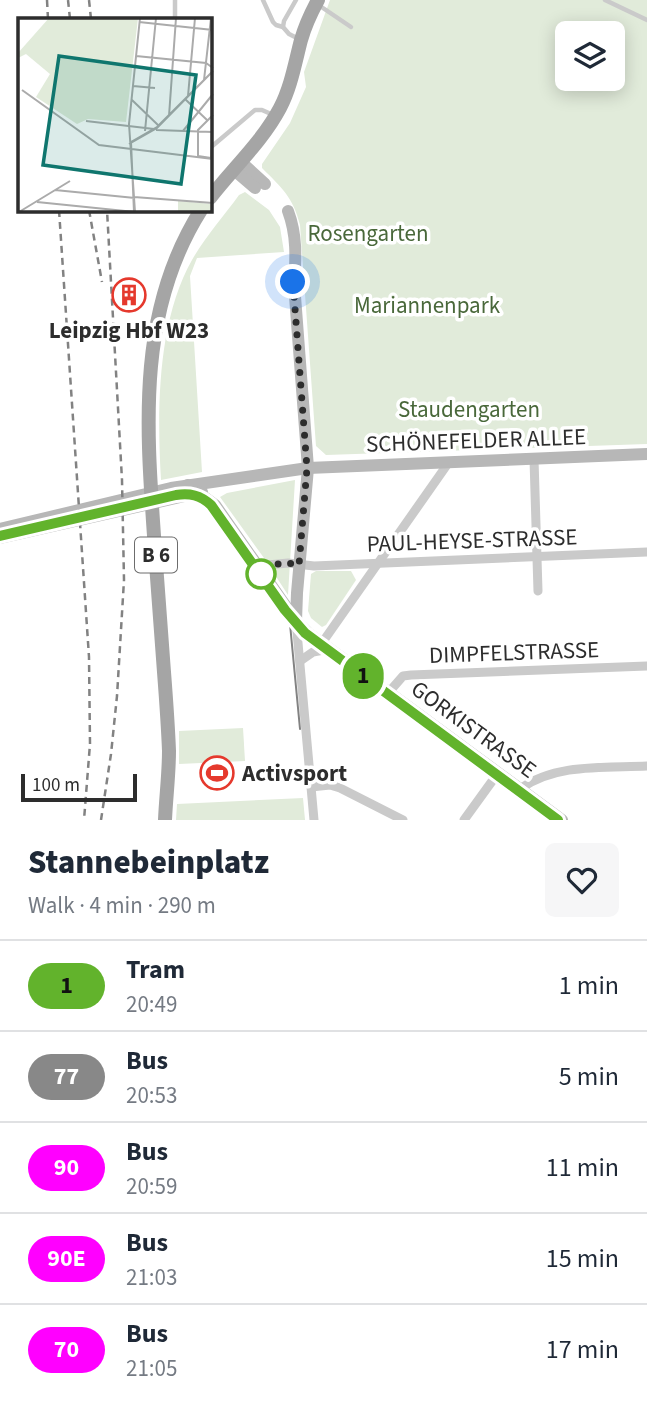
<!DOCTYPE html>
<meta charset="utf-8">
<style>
body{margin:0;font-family:"Source Sans 3",sans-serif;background:#f6f6f7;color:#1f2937;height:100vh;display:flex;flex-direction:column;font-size:26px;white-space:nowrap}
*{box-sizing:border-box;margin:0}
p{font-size:23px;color:#747a83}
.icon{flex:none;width:38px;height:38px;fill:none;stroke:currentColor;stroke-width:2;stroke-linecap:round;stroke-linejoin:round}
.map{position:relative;height:820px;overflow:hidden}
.drawer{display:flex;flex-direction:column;background:#fff;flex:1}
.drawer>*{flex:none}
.badge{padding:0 14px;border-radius:23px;font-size:24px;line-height:46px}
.tools{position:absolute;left:555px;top:21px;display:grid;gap:14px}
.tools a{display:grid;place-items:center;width:70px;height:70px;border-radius:10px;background:#fff;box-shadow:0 4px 18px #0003;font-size:35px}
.scale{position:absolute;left:21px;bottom:18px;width:116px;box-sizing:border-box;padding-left:7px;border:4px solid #2d2d2d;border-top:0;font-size:19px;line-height:24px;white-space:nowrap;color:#2d2d2d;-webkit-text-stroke:5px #fff;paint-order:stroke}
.you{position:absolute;width:35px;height:35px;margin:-18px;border:5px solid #fff;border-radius:50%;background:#1a73e8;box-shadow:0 0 0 10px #1a73e833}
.map>.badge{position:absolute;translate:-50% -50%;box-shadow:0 0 0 4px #fff}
.round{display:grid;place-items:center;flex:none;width:74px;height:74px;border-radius:10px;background:#f6f6f7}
.head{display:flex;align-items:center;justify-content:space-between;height:119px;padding:0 28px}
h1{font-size:33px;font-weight:800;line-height:52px}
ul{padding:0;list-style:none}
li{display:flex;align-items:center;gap:21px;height:91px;padding:0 28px;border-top:2px solid #e0e1e3}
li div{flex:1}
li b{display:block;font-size:26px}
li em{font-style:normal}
li .badge{min-width:77px;font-weight:700;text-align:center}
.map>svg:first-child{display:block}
</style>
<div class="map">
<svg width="647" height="820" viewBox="0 0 647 820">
<rect width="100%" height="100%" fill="#fff"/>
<g fill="#e1ebda" fill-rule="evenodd">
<path d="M 330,0 L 647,0 L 647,444 L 326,455 L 316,446 L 300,225 C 293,197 282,188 262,168 L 262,164 L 290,123 L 306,87 L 304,72 ZM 567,33 L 612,33 L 612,79 L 567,79 Z"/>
<path d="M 245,192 L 269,210 L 280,227 L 284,252 L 197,258 L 190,276 L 202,472 L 161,480 C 157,411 157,322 192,260 C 205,237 224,216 239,195 Z"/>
<polygon points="295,480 288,595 264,558 220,497 227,493"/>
<polygon points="316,571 351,571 356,580 326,625 322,627 311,618 308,611 311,574"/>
<polygon points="243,728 245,761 179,764 179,731"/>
<polygon points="303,798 305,820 176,820 177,804"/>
</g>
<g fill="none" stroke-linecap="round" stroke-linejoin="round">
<g stroke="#cacaca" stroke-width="4.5">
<polyline points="175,0 175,19"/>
<polyline points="263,0 273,22 276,25 283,27"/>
<polyline points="296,0 284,21 283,27 289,34 299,39"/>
<polyline points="605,0 647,20"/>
<polyline points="320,6 351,27"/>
<polyline points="210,148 255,110 262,110 271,114"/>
</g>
<g stroke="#cacaca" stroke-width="9">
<polyline points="534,459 538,591"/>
<polyline points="258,566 288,563 314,566 647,552"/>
<polyline points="296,621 314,820"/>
<polyline points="322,643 449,462"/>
<polyline points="300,661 313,652 329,649"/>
<polyline points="389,692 403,676 411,675 647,666"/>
<polyline points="311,787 330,785 340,788 403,820"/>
<path d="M 520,789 C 555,763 606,768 647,766"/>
<polyline points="464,820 498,773"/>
</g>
<g stroke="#b7b7b7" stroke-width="12">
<polyline points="241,162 265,184"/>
<polyline points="234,170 255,188"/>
<path d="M 288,211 C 297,235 296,258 294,283 L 308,468 L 297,593 L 296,621"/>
<polyline points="188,485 215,505 296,621 308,633 562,820"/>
<polyline points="0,529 171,488 308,468 647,454"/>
<polyline points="0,538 202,492"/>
</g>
<g stroke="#a5a5a5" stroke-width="14">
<path d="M 210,198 C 233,168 262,142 280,108 C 291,87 295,63 301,40 C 305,26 311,13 318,0"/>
<path d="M 165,820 C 166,797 169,774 169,751 C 168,725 166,698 164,672 C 161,631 158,591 155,550 C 147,433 135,314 201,210"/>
</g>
<g stroke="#828282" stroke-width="2">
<path d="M 0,531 L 175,490 C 194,487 206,493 219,507 L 296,615 L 308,631 L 333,650 L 563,820"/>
<polyline points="285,610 290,624 300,729"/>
</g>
<g stroke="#828282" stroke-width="2.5" stroke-dasharray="7 5" stroke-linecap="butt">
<polyline points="47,0 48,19"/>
<polyline points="68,0 70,19"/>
<polyline points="89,0 91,19"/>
<polyline points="59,210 89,657 90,744 84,820"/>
<polyline points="89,210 102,282"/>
<polyline points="101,820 111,754 117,696 124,580 122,480 107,210"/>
</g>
</g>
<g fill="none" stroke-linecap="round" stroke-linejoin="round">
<defs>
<path id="line" d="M 0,536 L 176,495 C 190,493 200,495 211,505 L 285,610 L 305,633 L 558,820"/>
</defs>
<use href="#line" stroke="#fff" stroke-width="16"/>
<use href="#line" stroke="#62b32c" stroke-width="10"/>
<polyline stroke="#2d2d2d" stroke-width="7" stroke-dasharray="0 12.6" points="261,574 261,566 288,563 299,565 307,468 293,282"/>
</g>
<defs>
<symbol id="building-ring" viewBox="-11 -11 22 22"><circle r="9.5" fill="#fff" stroke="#e5392d" stroke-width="1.5"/><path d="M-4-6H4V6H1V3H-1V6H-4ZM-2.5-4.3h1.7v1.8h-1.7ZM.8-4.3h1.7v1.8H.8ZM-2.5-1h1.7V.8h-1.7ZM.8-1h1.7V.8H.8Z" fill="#e5392d"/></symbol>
<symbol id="stadium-ring" viewBox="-11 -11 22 22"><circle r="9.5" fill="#fff" stroke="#e5392d" stroke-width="1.5"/><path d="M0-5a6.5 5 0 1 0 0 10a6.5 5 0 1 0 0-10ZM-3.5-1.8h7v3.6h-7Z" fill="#e5392d"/></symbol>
</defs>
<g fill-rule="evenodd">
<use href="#building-ring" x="110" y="276" width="38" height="38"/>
<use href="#stadium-ring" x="198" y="754" width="38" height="38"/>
</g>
<circle fill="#fff" stroke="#62b32c" stroke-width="3.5" cx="261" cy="574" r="14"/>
<g text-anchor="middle" stroke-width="7" stroke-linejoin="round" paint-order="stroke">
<rect fill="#fff" stroke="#6c6c6c" stroke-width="2" x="135" y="537.5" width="42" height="35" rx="5"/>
<g font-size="21" font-weight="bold" fill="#2d2d2d">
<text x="156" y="562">B 6</text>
</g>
<g font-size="23" fill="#49683a" stroke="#fff">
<text x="368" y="241">Rosengarten</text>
<text x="427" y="313">Mariannenpark</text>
<text x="469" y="417">Staudengarten</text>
</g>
<g font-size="23" font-weight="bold" fill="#2d2d2d" stroke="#fff">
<text x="129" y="338">Leipzig Hbf W23</text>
<text x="242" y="781" text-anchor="start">Activsport</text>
</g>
<g font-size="23" fill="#2d2d2d" stroke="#fff">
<text transform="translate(476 440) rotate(-2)" y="8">SCHÖNEFELDER ALLEE</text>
<text transform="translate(472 540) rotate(-2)" y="8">PAUL-HEYSE-STRASSE</text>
<text transform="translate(514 652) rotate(-2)" y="8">DIMPFELSTRASSE</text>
<text transform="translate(474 729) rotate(36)" y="8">GORKISTRASSE</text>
</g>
</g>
<g transform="translate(18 18)">
<rect width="194" height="194" fill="#fff"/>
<path d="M 31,0 L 120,0 L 108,104 L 70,101 L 59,106 L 18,79 L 32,56 L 8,36 L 0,40 L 0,35 ZM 160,183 L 194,186 L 194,194 L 160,194 Z" fill="#e1ebda"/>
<path fill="none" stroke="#ababab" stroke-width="2" d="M 121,4 L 195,12M 118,38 L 188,45 L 195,50M 186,62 L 193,0M 115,68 L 137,70M 4,72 L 81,127 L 195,141M 170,78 L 177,0M 167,81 L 189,102M 114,82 L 141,108M 151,98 L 158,0M 68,103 L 136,111M 138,112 L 195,114M 127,113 L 138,0M 165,113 L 195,76M 194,114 L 193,140 L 180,138 L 180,112 L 195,97M 111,126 L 139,110 L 195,53M 37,172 L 117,180M 116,179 L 195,185M 19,184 L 117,194M 1,194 L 52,163M 116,194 L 113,124 L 139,109 L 195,53M 117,194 L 111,106 L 122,0"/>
<path fill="#0f766e" fill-opacity="0.15" stroke="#0f766e" stroke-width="3.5" d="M 41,38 L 178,57 L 163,166 L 25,147 Z"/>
<rect width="194" height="194" fill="none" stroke="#2d2d2d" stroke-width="3.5"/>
</g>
</svg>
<div class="tools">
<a><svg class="icon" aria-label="layers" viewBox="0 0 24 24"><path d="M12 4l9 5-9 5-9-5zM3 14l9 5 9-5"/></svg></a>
</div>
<div class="scale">100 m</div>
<div class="you" style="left:293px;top:282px"></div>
<b class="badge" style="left:363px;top:676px;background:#62b32c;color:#111">1</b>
</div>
<section class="drawer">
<div class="head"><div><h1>Stannebeinplatz</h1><p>Walk · 4 min · 290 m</p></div><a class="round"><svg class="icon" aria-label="heart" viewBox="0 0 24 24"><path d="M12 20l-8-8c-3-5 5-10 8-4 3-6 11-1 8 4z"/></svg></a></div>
<ul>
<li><span class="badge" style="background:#62b32c;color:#111">1</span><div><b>Tram</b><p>20:49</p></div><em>1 min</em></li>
<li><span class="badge" style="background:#888;color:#fff">77</span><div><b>Bus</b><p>20:53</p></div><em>5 min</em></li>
<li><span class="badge" style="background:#f0f;color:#fff">90</span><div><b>Bus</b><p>20:59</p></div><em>11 min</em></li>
<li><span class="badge" style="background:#f0f;color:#fff">90E</span><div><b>Bus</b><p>21:03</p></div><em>15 min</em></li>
<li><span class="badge" style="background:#f0f;color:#fff">70</span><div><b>Bus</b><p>21:05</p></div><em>17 min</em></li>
</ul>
</section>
